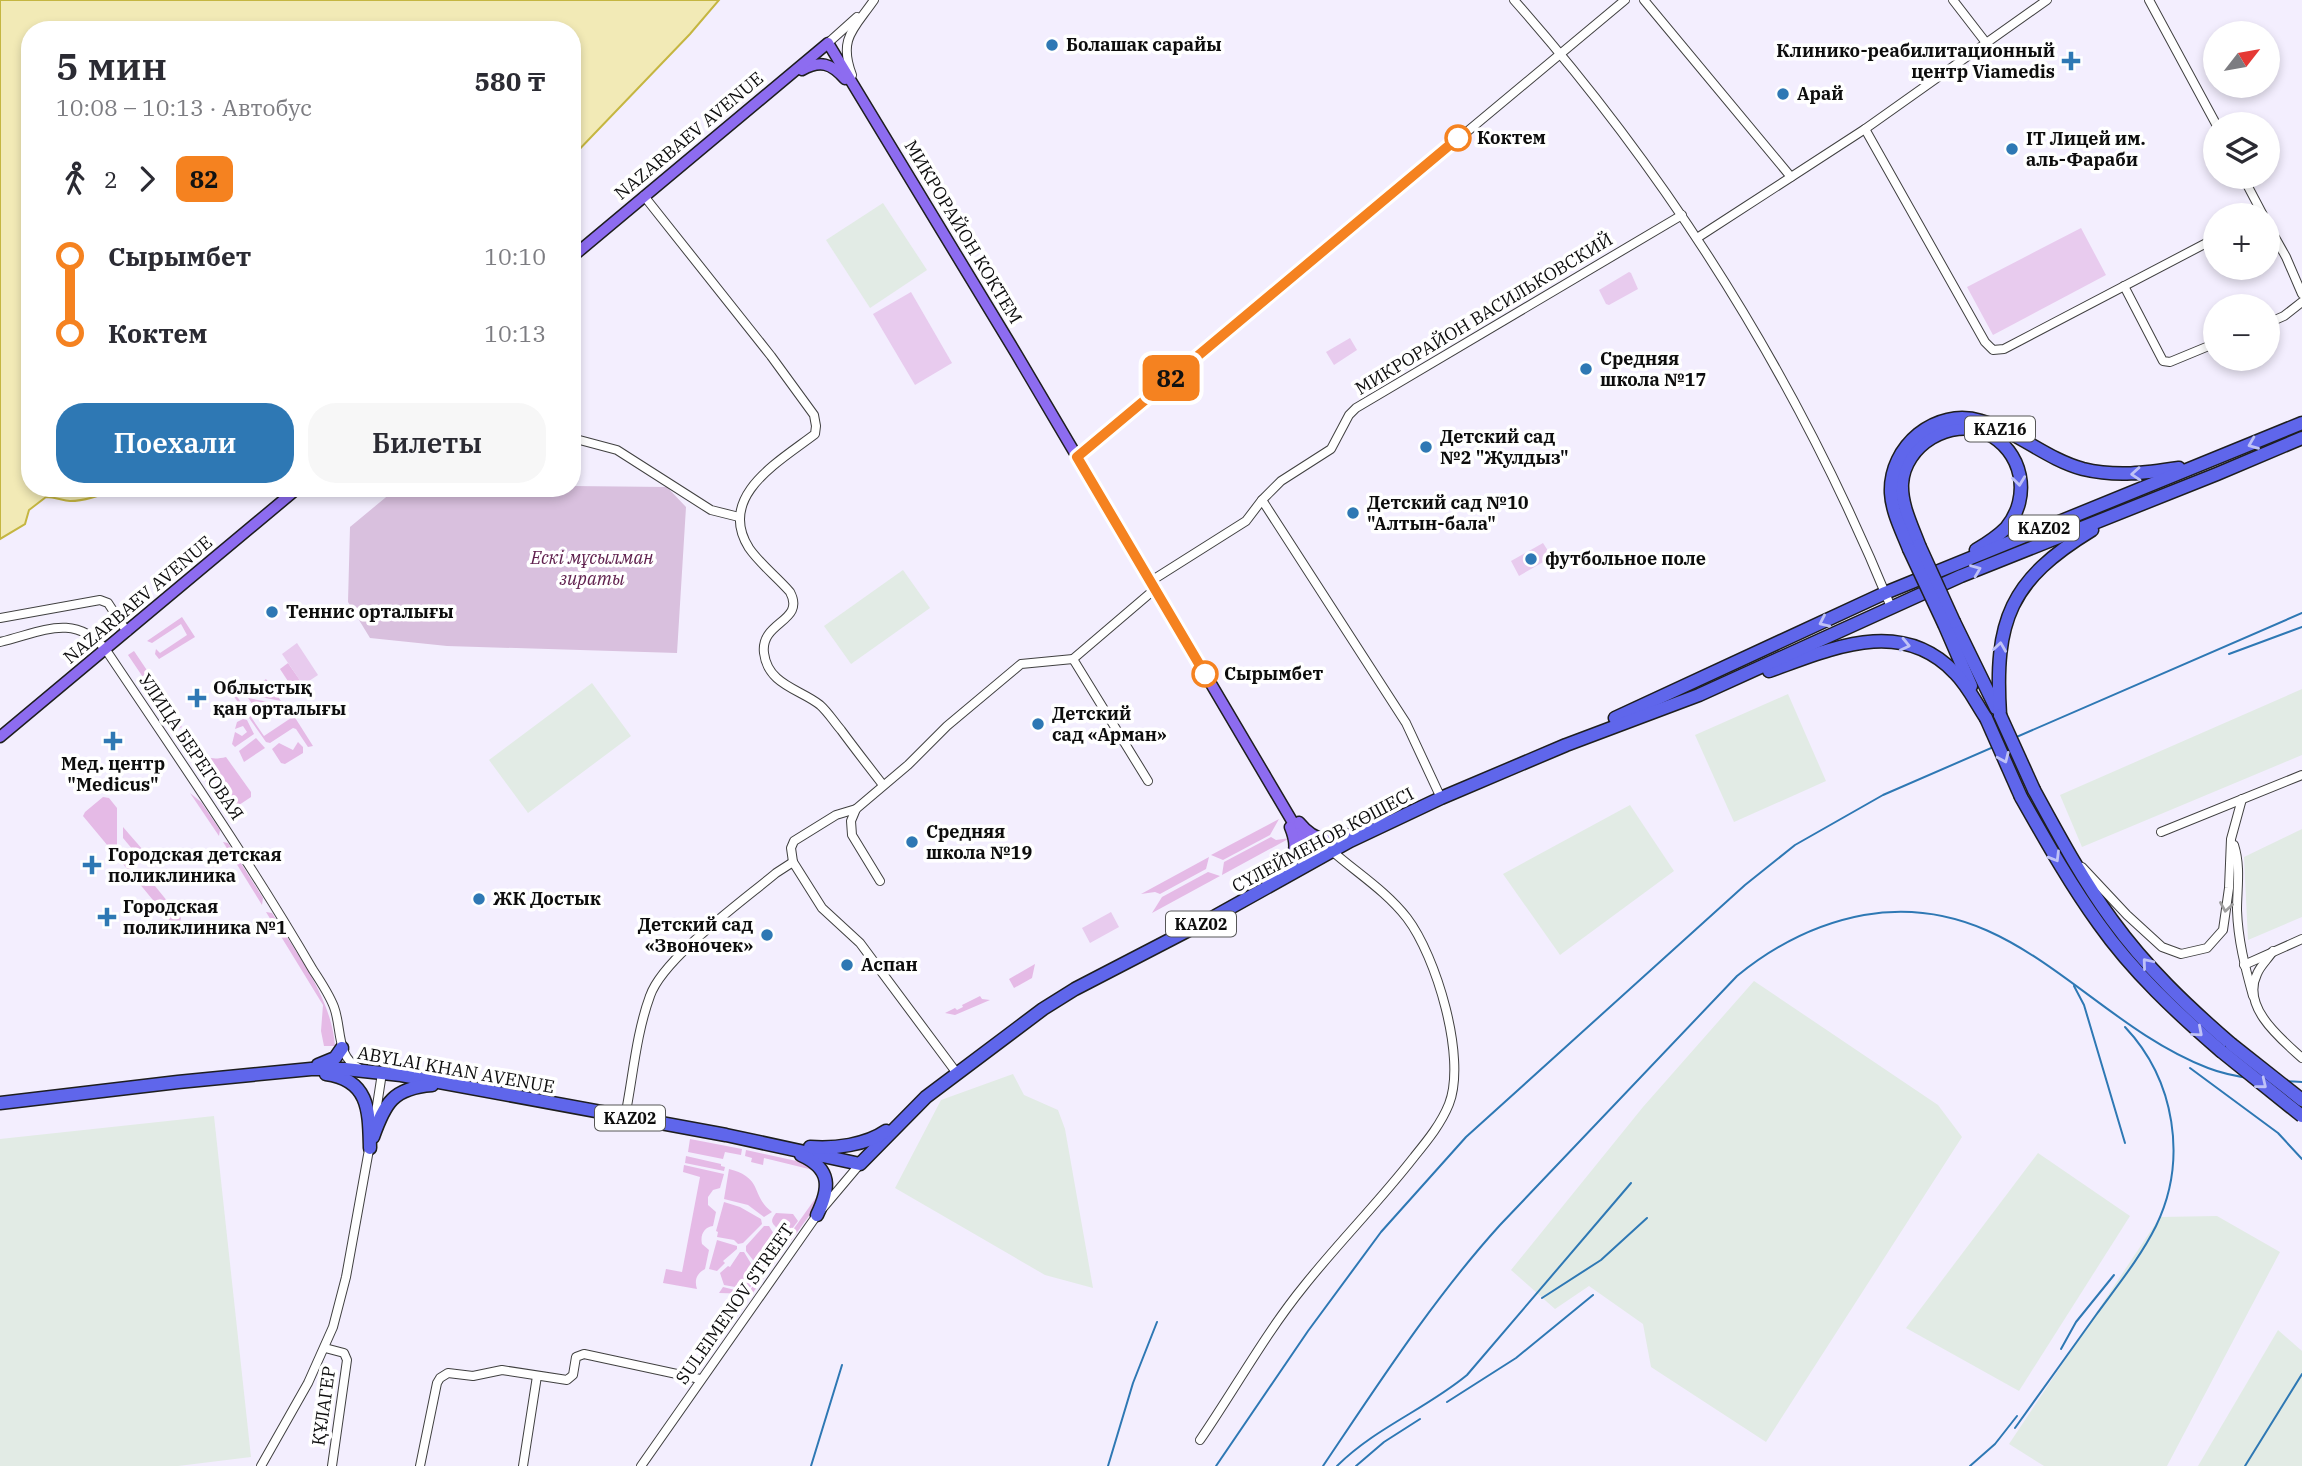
<!DOCTYPE html>
<html lang="ru">
<meta charset="utf-8">
<style>
body{margin:0;font-family:"IBM Plex Serif",serif;background:#f7f7f7;color:#2b2b33;height:100vh;display:flex;flex-direction:column;font-size:26px;white-space:nowrap}
*{box-sizing:border-box;margin:0}
p{font-size:23px;color:#7c7c81}
.icon{flex:none;width:38px;height:38px;fill:none;stroke:currentColor;stroke-width:2;stroke-linecap:round;stroke-linejoin:round}
.map{position:relative;flex:1;overflow:hidden}
.panel{position:absolute;left:21px;top:21px;width:560px;height:476px;display:flex;flex-direction:column;background:#fff;border-radius:28px;box-shadow:0 4px 10px #0003}
.panel>*{flex:none}
.badge{padding:0 14px;border-radius:10px;font-size:24px;line-height:46px}
.needle{width:46px;rotate:59deg}
.fabs{position:absolute;left:2203px;top:21px;display:grid;gap:14px}
.fabs a{display:grid;place-items:center;width:77px;height:77px;border-radius:50%;background:#fff;box-shadow:0 4px 10px #0003;font-size:35px}
.map>.badge{position:absolute;translate:-50% -50%;box-shadow:0 0 0 4px #fff}
.legs{display:flex;align-items:center;gap:10px;height:77px;padding:0 35px;font-size:23px}
.legs p{margin-inline-start:auto}
.overview{display:flex;align-items:center;justify-content:space-between;height:119px;padding:0 35px}
h1{font-size:38px;font-weight:600;line-height:52px}
.button{display:flex;gap:14px;margin-top:auto;padding:14px 35px}
.button a{flex:1;height:80px;border-radius:28px;background:#2e78b4;color:#fff;font-size:28px;font-weight:600;line-height:80px;text-align:center}
.button a+a{background:#f7f7f7;color:#2b2b33}
ul{padding:0 35px;list-style:none}
li{display:flex;align-items:center;gap:24px;height:77px;font-size:26px}
li i{display:grid;place-items:center;width:10px;height:100%;margin:0 9px;background:currentColor}
li i::after{content:'';width:18px;height:18px;margin:-9px;border:5px solid;border-radius:50%;background:#fff}
li p{margin-inline-start:auto}
li:first-child i{background:linear-gradient(#0000 50%,currentColor 0)}
li:last-child i{background:linear-gradient(currentColor 50%,#0000 0)}
.map>svg:first-child{display:block}
</style>
<div class="map">
<svg width="2302" height="1466" viewBox="0 0 2302 1466">
<rect width="100%" height="100%" fill="#f3eefe"/>
<g fill="#e2ebe5">
<polygon points="883,203 927,270 870,308 826,240"/>
<polygon points="903,570 930,608 851,664 824,626"/>
<polygon points="592,683 631,736 528,813 489,760"/>
<polygon points="2302,689 2302,755 2082,847 2060,795"/>
<polygon points="1788,694 1826,781 1734,822 1695,735"/>
<polygon points="1630,805 1674,871 1560,955 1503,874"/>
<polygon points="2302,829 2302,917 2248,940 2244,857"/>
<polygon points="1754,981 1938,1105 1962,1137 1766,1442 1651,1367 1643,1324 1589,1286 1555,1309 1511,1270 1643,1107"/>
<polygon points="1013,1074 1024,1095 1058,1110 1065,1129 1093,1288 1045,1275 895,1188 941,1100"/>
<polygon points="214,1116 251,1457 178,1466 0,1466 0,1139"/>
<polygon points="2038,1153 2130,1216 2019,1391 1906,1328"/>
<polygon points="2217,1216 2280,1252 2167,1466 2044,1466 2009,1444 2160,1217"/>
<polygon points="2278,1330 2302,1351 2302,1466 2198,1466"/>
</g>
<g fill="#e5bae6">
<polygon points="182,617 195,637 159,659 155,654 156,649 160,653 187,635 181,624 152,643 147,641"/>
<polygon points="134,651 175,712 173,714 182,727 178,729 128,655"/>
<polygon points="288,663 306,689 297,695 280,669"/>
<polygon points="225,679 264,736 294,716 313,746 308,747 296,729 293,728 270,743 266,742 223,681"/>
<polygon points="266,679 281,701 245,694"/>
<polygon points="248,698 284,705 263,719"/>
<polygon points="243,719 247,720 254,734 235,747 232,744 235,732 242,736 247,732 243,726 235,729 237,722"/>
<path d="M 187,737 C 198,754 206,762 226,757 L 251,792 L 251,797 L 233,809 L 185,738 Z"/>
<polygon points="256,738 265,748 244,762 239,751"/>
<polygon points="298,742 303,747 303,753 285,764 281,763 272,749 279,743 293,750"/>
<polygon points="197,760 231,810 224,809 195,766"/>
<polygon points="190,793 201,802 220,830 219,836"/>
<polygon points="103,797 109,798 117,808 117,848 115,850 130,868 128,870 83,816 85,812"/>
<polygon points="1279,819 1270,835 1223,860 1211,855"/>
<polygon points="123,827 143,850 143,862 123,838"/>
<polygon points="1271,837 1276,840 1290,838 1222,875 1224,862"/>
<polygon points="223,842 228,843 263,898 262,905"/>
<polygon points="1209,857 1206,869 1160,894 1155,892 1141,894"/>
<polygon points="131,870 145,886 155,886 181,918 179,927 176,928 129,871"/>
<polygon points="1208,872 1220,876 1152,913 1162,897"/>
<path d="M 266,912 L 272,913 C 297,955 331,996 335,1046 L 324,1046 L 321,1031 L 323,1005 Z"/>
<polygon points="1035,964 1032,978 1014,988 1009,979"/>
<polygon points="980,996 982,999 990,1000 955,1015 945,1013 955,1008 957,1010 963,1007 962,1005"/>
<polygon points="690,1139 742,1149 741,1155 725,1152 723,1159 688,1152"/>
<polygon points="746,1150 815,1165 822,1173 826,1188 817,1205 752,1294 719,1293 723,1287 751,1294 750,1290 820,1192 819,1179 813,1170 764,1158 763,1165 751,1162 752,1158 745,1156"/>
<polygon points="686,1156 721,1164 721,1166 725,1167 724,1171 685,1163"/>
<path d="M 684,1165 L 724,1174 L 720,1188 L 713,1190 L 708,1197 L 708,1205 L 716,1212 L 713,1226 C 704,1227 700,1235 702,1244 L 709,1250 L 705,1269 C 697,1273 694,1280 697,1289 L 663,1283 L 666,1269 L 682,1272 L 700,1177 L 683,1172 Z"/>
<path d="M 729,1169 C 764,1178 750,1195 772,1212 L 764,1217 L 748,1205 L 724,1199 Z"/>
<polygon points="724,1202 740,1207 761,1219 762,1224 743,1243 738,1244 734,1240 717,1237 718,1232 716,1231"/>
<path d="M 776,1213 L 793,1214 L 798,1221 L 782,1242 C 781,1239 781,1236 780,1233 C 776,1224 767,1224 776,1213 Z"/>
<polygon points="764,1226 769,1226 780,1244 760,1273 756,1264 746,1251 746,1246"/>
<polygon points="717,1240 737,1246 737,1249 723,1261 725,1263 717,1271 709,1269"/>
<polygon points="740,1252 744,1252 758,1275 749,1289 746,1289 724,1285 720,1273 728,1266 730,1267"/>
</g>
<polygon fill="#d9c0de" points="572,486 667,487 686,507 677,653 447,646 370,638 348,602 350,527 397,488 572,488"/>
<g fill="#e8cbee">
<polygon points="2081,228 2106,275 1993,335 1967,287"/>
<polygon points="1629,272 1631,273 1638,289 1609,305 1606,304 1599,290"/>
<polygon points="911,292 952,363 915,385 873,314"/>
<polygon points="1350,338 1357,350 1334,365 1326,352"/>
<polygon points="1543,543 1552,557 1519,576 1511,561"/>
<polygon points="297,643 318,675 303,685 282,654"/>
<polygon points="1111,912 1119,927 1090,943 1082,928"/>
</g>
<path fill="#f2eab6" stroke="#c5b641" stroke-width="2" d="M 0,0 L 719,0 L 690,34 L 572,157 L 572,30 L 30,30 L 30,488 L 116,488 C 102,495 86,501 70,501 C 62,500 54,497 46,497 L 29,510 L 25,524 L 0,539 Z"/>
<g fill="none" stroke-linecap="round" stroke-linejoin="round">
<defs>
<g id="minor">
<path d="M 1514,0 C 1673,180 1800,385 1891,607"/>
<polyline points="1644,0 1791,177"/>
<polyline points="1953,0 1987,44"/>
<polyline points="2149,0 2216,124"/>
<polyline points="828,43 857,17"/>
<path d="M 852,75 C 838,38 854,29 874,0"/>
<polyline points="1865,129 1985,342 1993,350 2004,349 2216,238"/>
<polyline points="2243,177 2263,215"/>
<path d="M 644,196 L 771,356 L 814,415 L 816,426 L 815,434 C 780,461 716,496 749,548 C 760,564 777,577 790,592 C 806,622 760,621 764,653 C 768,685 800,689 820,705 C 828,712 834,722 841,730 C 855,749 869,767 883,785"/>
<polyline points="2268,225 2286,257 2302,294"/>
<polyline points="1697,238 1865,129 2047,0"/>
<polyline points="2124,286 2163,361 2170,362 2216,343"/>
<polyline points="2268,323 2284,316 2302,302"/>
<polyline points="572,438 617,450 711,510 739,517"/>
<polyline points="1077,457 1625,0"/>
<polyline points="1262,500 1406,723 1441,798"/>
<polyline points="1151,581 1246,521 1262,500 1281,481 1331,449 1349,415 1356,408 1682,215"/>
<polyline points="0,618 100,600 108,603 127,632"/>
<path d="M 0,642 C 42,632 74,612 106,650 C 177,756 249,860 313,970 C 321,982 329,994 334,1007 C 342,1028 336,1057 359,1068"/>
<polyline points="1148,781 1073,659 1155,589"/>
<polyline points="2161,832 2302,775"/>
<path d="M 2234,845 C 2241,867 2237,888 2237,910 C 2238,940 2245,967 2253,996"/>
<polyline points="793,862 791,848 794,841 836,815 856,809"/>
<polyline points="2082,867 2127,915 2162,947 2181,954 2207,948 2223,930 2229,888 2231,839 2242,799"/>
<polyline points="880,881 852,835 851,821 856,809 908,765 947,726 1021,664 1073,659"/>
<path d="M 2273,951 C 2268,959 2260,966 2257,974 C 2241,1007 2281,1039 2302,1058"/>
<polyline points="2244,965 2302,939"/>
<path d="M 625,1117 C 633,1077 636,1034 650,996 C 663,958 744,900 776,873 L 793,862 L 822,908 L 860,943 L 956,1072"/>
<polyline points="374,1125 382,1073"/>
<polyline points="325,1348 344,1353 347,1360 332,1466"/>
<path d="M 1200,1440 C 1235,1389 1265,1334 1304,1286 C 1339,1242 1379,1202 1414,1157 C 1427,1141 1441,1124 1449,1104 C 1467,1058 1436,956 1407,918 C 1386,891 1357,873 1332,851"/>
<polyline points="261,1466 308,1383 333,1327 346,1277 370,1144"/>
<polyline points="420,1466 437,1383 440,1378 448,1373 473,1376 502,1370 567,1380 573,1375 576,1357 584,1354 700,1379"/>
<polyline points="523,1466 537,1376"/>
<polyline points="641,1466 817,1215 860,1164"/>
</g>
<g id="major">
<path d="M 802,70 C 820,60 831,63 845,79"/>
<polyline points="572,257 828,43 1017,355 1315,860"/>
<polyline points="0,737 298,488"/>
<path d="M 1299,822 C 1322,850 1338,837 1368,828"/>
<path d="M 1268,883 C 1289,865 1302,856 1290,827"/>
</g>
<g id="highway">
<path d="M 1919,545 C 1912,526 1901,505 1902,484 C 1904,445 1951,417 1986,433 C 2023,450 2032,497 2006,528 C 1997,537 1986,544 1976,550"/>
<path d="M 1909,549 C 1902,531 1892,512 1891,493 C 1889,446 1936,407 1981,421 C 2017,431 2046,459 2083,469 C 2116,477 2146,473 2179,468"/>
<polyline points="1954,622 1996,708"/>
<polyline points="1945,626 1971,686"/>
<path d="M 1769,671 C 1831,649 1901,616 1955,673 C 1968,686 1976,703 1986,718"/>
<path d="M 2000,715 C 1994,620 2010,580 2092,530"/>
<polyline points="1615,718 1885,593 2302,423"/>
<path d="M 2034,790 C 2058,834 2082,879 2112,920 C 2146,967 2187,1006 2231,1044"/>
<path d="M 2021,797 C 2046,841 2070,884 2099,924 C 2133,972 2177,1013 2221,1051"/>
<polyline points="318,1065 335,1058 342,1048"/>
<path d="M 326,1074 C 370,1080 369,1112 370,1148"/>
<polyline points="0,1103 178,1082 311,1069 345,1069 401,1075 726,1135 860,1164 926,1097 1043,1009 1075,989 1212,918 1350,841 1441,798 1566,745 1699,695 1961,576 2217,474 2302,438"/>
<path d="M 373,1137 C 385,1103 393,1088 432,1085"/>
<path d="M 810,1147 C 834,1149 866,1145 886,1131"/>
<path d="M 801,1155 C 832,1169 830,1188 817,1215"/>
</g>
</defs>
<use href="#minor" stroke="#404040" stroke-width="10"/>
<use href="#major" stroke="#1e1e1e" stroke-width="13"/>
<use href="#highway" stroke="#1e1e1e" stroke-width="15"/>
<use href="#minor" stroke="#fff" stroke-width="8"/>
<use href="#major" stroke="#8d6cf0" stroke-width="10"/>
<use href="#highway" stroke="#5f66eb" stroke-width="12"/>
<g stroke="#2e78b4" stroke-width="2">
<polyline points="2229,654 2302,627"/>
<polyline points="2074,986 2084,1005 2125,1143"/>
<polyline points="2190,1068 2278,1133 2302,1159"/>
<polyline points="1542,1298 1601,1260 1647,1218"/>
<polyline points="2061,1349 2076,1322 2114,1275"/>
<polyline points="1447,1402 1516,1358 1593,1295"/>
<path d="M 2015,1428 C 2042,1390 2069,1353 2096,1315 C 2117,1286 2140,1258 2156,1226 C 2188,1160 2175,1080 2125,1027"/>
<polyline points="811,1466 842,1365"/>
<polyline points="1108,1466 1133,1383 1157,1322"/>
<polyline points="1216,1466 1308,1331 1381,1232 1466,1137 1745,885 1795,845 1883,795 2302,613"/>
<path d="M 1323,1466 C 1379,1383 1433,1299 1500,1225 L 1737,976 C 1775,945 1815,924 1864,915 C 2012,889 2086,1021 2208,1068 C 2236,1079 2272,1081 2302,1082"/>
<path d="M 1337,1466 C 1375,1428 1426,1409 1467,1375 L 1631,1183"/>
<polyline points="1356,1466 1384,1442 1420,1419"/>
<polyline points="1970,1466 1995,1444 2017,1416"/>
<polyline points="2245,1466 2302,1374"/>
</g>
<defs>
<g id="highway-bridge">
<polyline points="1919,545 1954,622"/>
<polyline points="1909,549 1945,626"/>
<polyline points="2000,715 2034,790"/>
<polyline points="1986,718 2021,797"/>
<polyline points="2231,1044 2302,1100"/>
<polyline points="2221,1051 2302,1116"/>
</g>
</defs>
<use href="#highway-bridge" stroke="#1e1e1e" stroke-width="15" stroke-linecap="butt"/>
<use href="#highway-bridge" stroke="#5f66eb" stroke-width="12"/>
</g>
<defs><path id="oneway-chevron" d="M-2-3.5L2.5 0L-2 3.5" fill="none" stroke-width="1.6" stroke-linecap="round" stroke-linejoin="round" transform="scale(1.75)"/></defs>
<g stroke="#bfc2f7">
<use href="#oneway-chevron" transform="translate(2253 444) rotate(158)"/>
<use href="#oneway-chevron" transform="translate(2136 474) rotate(176)"/>
<use href="#oneway-chevron" transform="translate(2019 481) rotate(83)"/>
<use href="#oneway-chevron" transform="translate(1976 570) rotate(-22)"/>
<use href="#oneway-chevron" transform="translate(1824 622) rotate(155)"/>
<use href="#oneway-chevron" transform="translate(1905 645) rotate(13)"/>
<use href="#oneway-chevron" transform="translate(2000 647) rotate(-82)"/>
<use href="#oneway-chevron" transform="translate(2004 758) rotate(66)"/>
<use href="#oneway-chevron" transform="translate(2055 857) rotate(59)"/>
<use href="#oneway-chevron" transform="translate(2147 963) rotate(-130)"/>
<use href="#oneway-chevron" transform="translate(2198 1032) rotate(41)"/>
<use href="#oneway-chevron" transform="translate(2262 1084) rotate(39)"/>
</g>
<use stroke="#9e9e9e" href="#oneway-chevron" transform="translate(2226 907) rotate(99)"/>
<g fill="none" stroke-linecap="round" stroke-linejoin="round">
<defs>
<polyline id="line-1" points="1205,674 1077,457 1458,138"/>
</defs>
<use href="#line-1" stroke="#fff" stroke-width="16"/>
<use href="#line-1" stroke="#f58220" stroke-width="10"/>
</g>
<g fill="#2e78b4" stroke="#fff" stroke-width="2.5">
<circle cx="1052" cy="45" r="7"/>
<path d="M2067.5 50.5h7v7h7v7h-7v7h-7v-7h-7v-7h7z"/>
<circle cx="1783" cy="94" r="7"/>
<circle cx="2012" cy="149" r="7"/>
<circle cx="1586" cy="369" r="7"/>
<circle cx="1426" cy="447" r="7"/>
<circle cx="1353" cy="513" r="7"/>
<circle cx="1531" cy="559" r="7"/>
<circle cx="272" cy="612" r="7"/>
<path d="M193.5 687.5h7v7h7v7h-7v7h-7v-7h-7v-7h7z"/>
<circle cx="1038" cy="724" r="7"/>
<path d="M109.5 730.5h7v7h7v7h-7v7h-7v-7h-7v-7h7z"/>
<circle cx="912" cy="842" r="7"/>
<path d="M88.5 854.5h7v7h7v7h-7v7h-7v-7h-7v-7h7z"/>
<circle cx="479" cy="899" r="7"/>
<path d="M103.5 906.5h7v7h7v7h-7v7h-7v-7h-7v-7h7z"/>
<circle cx="767" cy="935" r="7"/>
<circle cx="847" cy="965" r="7"/>
</g>
<g fill="#fff" stroke="#f58220" stroke-width="3.5">
<circle cx="1458" cy="138" r="12"/>
<circle cx="1205" cy="674" r="12"/>
</g>
<g text-anchor="middle" stroke-width="7" stroke-linejoin="round" paint-order="stroke">
<g fill="#fff" stroke="#565656" stroke-width="2">
<rect x="1965" y="416.5" width="70" height="25" rx="5"/>
<rect x="2009" y="515.5" width="70" height="25" rx="5"/>
<rect x="1166" y="911.5" width="70" height="25" rx="5"/>
<rect x="595" y="1105.5" width="70" height="25" rx="5"/>
</g>
<g font-size="16" font-weight="bold" fill="#0d0d0d">
<text x="2000" y="435">KAZ16</text>
<text x="2044" y="534">KАZ02</text>
<text x="1201" y="930">KАZ02</text>
<text x="630" y="1124">KАZ02</text>
</g>
<g font-size="18" font-weight="bold" fill="#0d0d0d" stroke="#fff" text-anchor="start">
<text x="1066" y="51">Болашак сарайы</text>
<text x="2055" y="57" text-anchor="end">Клинико-реабилитационный<tspan x="2055" dy="21">центр Viamedis</tspan></text>
<text x="1797" y="100">Арай</text>
<text x="2026" y="145">IT Лицей им.<tspan x="2026" dy="21">аль-Фараби</tspan></text>
<text x="1600" y="365">Средняя<tspan x="1600" dy="21">школа №17</tspan></text>
<text x="1440" y="443">Детский сад<tspan x="1440" dy="21">№2 "Жулдыз"</tspan></text>
<text x="1367" y="509">Детский сад №10<tspan x="1367" dy="21">"Алтын-бала"</tspan></text>
<text x="1545" y="565">футбольное поле</text>
<text x="286" y="618">Теннис орталығы</text>
<text x="213" y="694">Облыстық<tspan x="213" dy="21">қан орталығы</tspan></text>
<text x="1052" y="720">Детский<tspan x="1052" dy="21">сад «Арман»</tspan></text>
<text x="113" y="770" text-anchor="middle">Мед. центр<tspan x="113" dy="21">"Medicus"</tspan></text>
<text x="926" y="838">Средняя<tspan x="926" dy="21">школа №19</tspan></text>
<text x="108" y="861">Городская детская<tspan x="108" dy="21">поликлиника</tspan></text>
<text x="493" y="905">ЖК Достык</text>
<text x="123" y="913">Городская<tspan x="123" dy="21">поликлиника №1</tspan></text>
<text x="753" y="931" text-anchor="end">Детский сад<tspan x="753" dy="21">«Звоночек»</tspan></text>
<text x="861" y="971">Аспан</text>
</g>
<g font-size="18" fill="#0d0d0d" stroke="#fff">
<text transform="translate(689 136) rotate(-40)" y="6">NAZARBAEV AVENUE</text>
<text transform="translate(963 232) rotate(59)" y="6">МИКРОРАЙОН КОКТЕМ</text>
<text transform="translate(1484 314) rotate(-31)" y="6">МИКРОРАЙОН ВАСИЛЬКОВСКИЙ</text>
<text transform="translate(138 600) rotate(-40)" y="6">NAZARBAEV AVENUE</text>
<text transform="translate(191 747) rotate(56)" y="6">УЛИЦА БЕРЕГОВАЯ</text>
<text transform="translate(1323 840) rotate(-28)" y="6">СҮЛЕЙМЕНОВ КӨШЕСІ</text>
<text transform="translate(456 1070) rotate(10)" y="6">ABYLAI KHAN AVENUE</text>
<text transform="translate(735 1304) rotate(-55)" y="6">SULEIMENOV STREET</text>
<text transform="translate(324 1406) rotate(-82)" y="6">ҚҰЛАГЕР</text>
</g>
<g font-size="18" font-weight="bold" fill="#0d0d0d" stroke="#fff" text-anchor="start">
<text x="1477" y="144">Коктем</text>
<text x="1224" y="680">Сырымбет</text>
</g>
<g font-size="18" font-style="italic" fill="#60214e" stroke="#fff">
<text x="592" y="564">Ескі мұсылман<tspan x="592" dy="21">зираты</tspan></text>
</g>
</g>
</svg>
<div class="fabs">
<a><svg class="needle" viewBox="-14 -14 28 28"><path d="M0-13l5 13h-10z" fill="#e53935"/><path d="M0 13l5-13h-10z" fill="#7c7c81"/></svg></a>
<a><svg class="icon" aria-label="layers" viewBox="0 0 24 24"><path d="M12 4l9 5-9 5-9-5zM3 14l9 5 9-5"/></svg></a>
<a>+</a>
<a>−</a>
</div>
<b class="badge" style="left:1171px;top:378px;background:#f58220;color:#111">82</b>
<section class="panel">
<div class="overview"><div><h1>5 мин</h1><p>10:08 – 10:13 · Автобус</p></div><b>580 ₸</b></div>
<div class="legs"><svg class="icon" aria-label="walk" viewBox="0 0 24 24"><circle cx="13" cy="4" r="2"/><path d="M13 8l-2 6 4 7M11 14l-3 7M7 12l3-4h3l4 4"/></svg>2<svg class="icon" aria-label="forward" viewBox="0 0 24 24"><path d="M9 5l7 7-7 7"/></svg><b class="badge" style="background:#f58220;color:#111">82</b></div>
<ul>
<li><i style="color:#f58220"></i><b>Сырымбет</b><p>10:10</p></li>
<li><i style="color:#f58220"></i><b>Коктем</b><p>10:13</p></li>
</ul>
<div class="button"><a>Поехали</a><a>Билеты</a></div>
</section>
</div>
